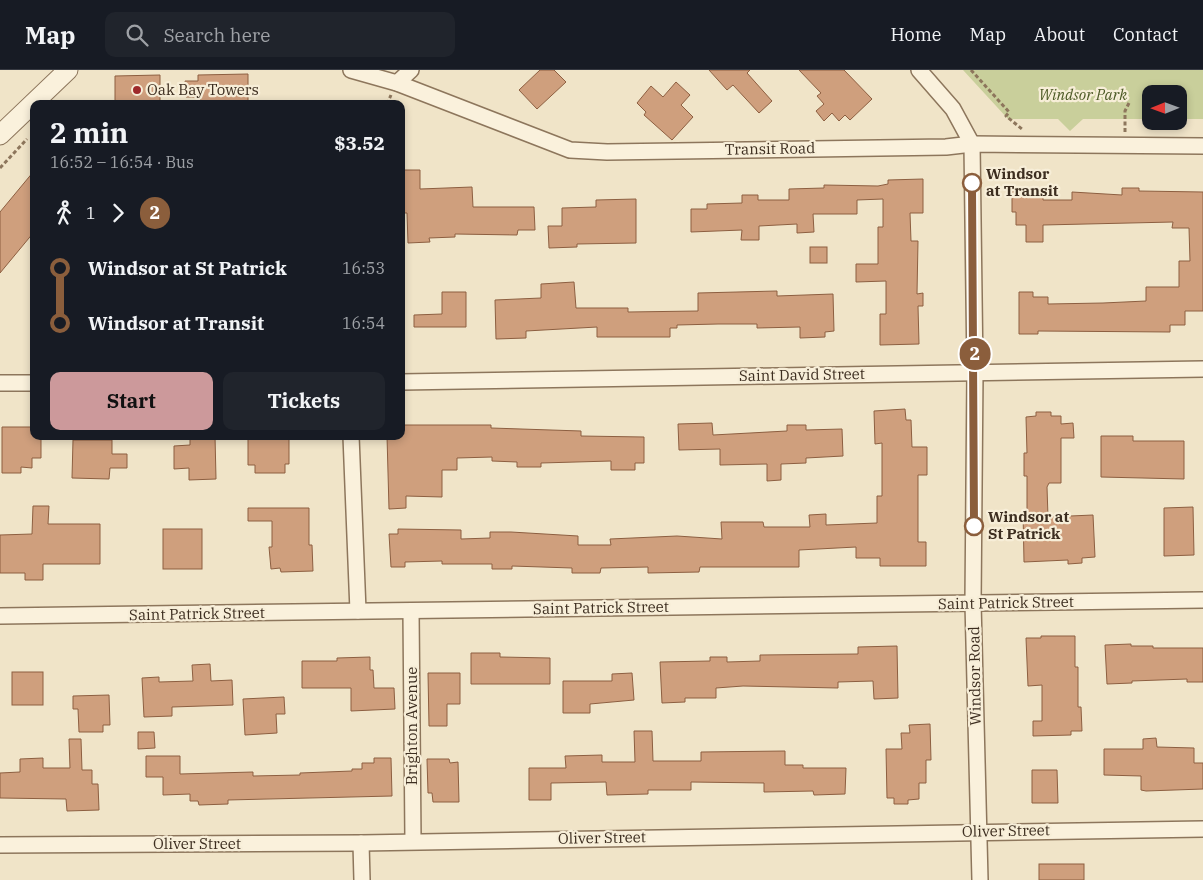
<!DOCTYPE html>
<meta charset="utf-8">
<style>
body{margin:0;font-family:"IBM Plex Serif",serif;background:#20242c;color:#f1f3f6;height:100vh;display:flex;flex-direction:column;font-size:19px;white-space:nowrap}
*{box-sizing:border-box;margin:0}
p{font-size:16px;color:#9ea1a6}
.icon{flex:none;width:28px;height:28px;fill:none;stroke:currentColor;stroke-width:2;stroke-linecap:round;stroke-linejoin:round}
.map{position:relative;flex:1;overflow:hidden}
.sheet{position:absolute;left:30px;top:30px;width:375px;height:340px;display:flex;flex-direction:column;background:#171b24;border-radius:10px;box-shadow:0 2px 8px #0003}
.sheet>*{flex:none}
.badge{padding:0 10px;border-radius:16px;font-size:18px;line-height:32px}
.needle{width:32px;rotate:269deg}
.buttons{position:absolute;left:1142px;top:15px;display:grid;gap:10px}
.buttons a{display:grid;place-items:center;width:45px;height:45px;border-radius:10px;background:#171b24;box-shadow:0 2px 8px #0003;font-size:25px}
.map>.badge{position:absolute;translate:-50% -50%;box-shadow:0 0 0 2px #fff}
.legs{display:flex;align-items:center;gap:8px;height:55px;padding:0 20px;font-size:16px}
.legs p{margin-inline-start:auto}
.headline{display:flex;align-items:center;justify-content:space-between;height:85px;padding:0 20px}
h1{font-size:28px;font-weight:700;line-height:38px}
.cta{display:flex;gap:10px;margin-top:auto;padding:10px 20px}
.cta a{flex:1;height:58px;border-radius:10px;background:#cc999b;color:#111;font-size:20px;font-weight:700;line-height:58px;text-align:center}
.cta a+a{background:#20242c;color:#f1f3f6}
ul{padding:0 20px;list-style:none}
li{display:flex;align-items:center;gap:18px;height:55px;font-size:19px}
li i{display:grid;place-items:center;width:8px;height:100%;margin:0 6px;background:currentColor}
li i::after{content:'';width:12px;height:12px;margin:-6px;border:4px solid;border-radius:50%;background:#171b24}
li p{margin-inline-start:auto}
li:first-child i{background:linear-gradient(#0000 50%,currentColor 0)}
li:last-child i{background:linear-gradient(currentColor 50%,#0000 0)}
header{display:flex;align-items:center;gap:30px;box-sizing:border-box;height:70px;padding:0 25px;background:#171b24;border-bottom:1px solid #363941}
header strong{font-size:24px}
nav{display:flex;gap:28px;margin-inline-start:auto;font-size:18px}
.search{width:350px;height:45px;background:#20242c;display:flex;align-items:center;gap:12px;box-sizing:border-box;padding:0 18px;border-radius:10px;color:#9ea1a6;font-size:19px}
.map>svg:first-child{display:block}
</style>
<header>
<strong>Map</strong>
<div class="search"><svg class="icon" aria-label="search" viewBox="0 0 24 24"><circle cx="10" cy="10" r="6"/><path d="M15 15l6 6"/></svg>Search here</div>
<nav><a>Home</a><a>Map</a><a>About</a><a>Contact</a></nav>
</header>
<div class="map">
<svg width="1203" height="810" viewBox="0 0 1203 810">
<rect width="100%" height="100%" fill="#f0e4c8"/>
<polygon fill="#c9cf9b" points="963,0 1203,0 1203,49 1179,49 1179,24 1151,24 1151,49 1083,49 1070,61 1058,49 1008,49"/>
<g fill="#cf9f7d" stroke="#8d5f41">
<polygon points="540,0 554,0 566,12 537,39 519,20"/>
<polygon points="709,0 750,0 747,3 772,31 759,43 733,15 727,20"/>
<polygon points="799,0 844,0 872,29 850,50 845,45 839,51 832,43 824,51 816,41 824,34 817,26 821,23"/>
<polygon points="248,4 248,33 200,34 200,27 186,27 185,11 198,11 198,5"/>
<polygon points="160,5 160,34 115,34 115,6"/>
<polygon points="676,12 690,25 681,35 693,47 672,70 644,45 646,42 637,33 651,16 663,27"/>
<polygon points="401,100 420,100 420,119 472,117 473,137 534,137 535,160 518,160 517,165 455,164 455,167 429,168 430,172 408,173 407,143 401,143"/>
<polygon points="34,101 34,162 0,203 0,142"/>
<polygon points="923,109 923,143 910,143 911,171 918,171 917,224 923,223 923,236 918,236 919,274 880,275 880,244 886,244 886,211 856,212 856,194 878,194 878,157 883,157 883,129 857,130 857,144 813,144 814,162 797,163 797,154 759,156 759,170 741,170 742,160 691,162 691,139 707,139 707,134 742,133 742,125 758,125 758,130 789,130 789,119 824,118 824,115 878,116 888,114 888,110"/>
<polygon points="1122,118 1139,118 1139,121 1203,122 1203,241 1185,241 1185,255 1170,255 1170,262 1038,261 1038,264 1019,264 1019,222 1033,222 1033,227 1048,227 1048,234 1103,233 1146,231 1146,217 1179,217 1179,191 1190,191 1189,158 1172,158 1173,152 1043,155 1043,172 1026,172 1026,155 1016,155 1016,142 1012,142 1012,121 1043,121 1043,130 1072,130 1072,122 1122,125"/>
<polygon points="636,129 636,173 577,174 577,177 549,178 548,156 562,156 562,138 596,137 596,130"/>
<rect x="810" y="177" width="17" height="16"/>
<polygon points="574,212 576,238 628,238 628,242 698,241 698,223 777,221 777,226 833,224 834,261 825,262 825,267 800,268 800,257 757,258 757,254 718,254 677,255 677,258 670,258 670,267 597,267 597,257 526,261 526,268 496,269 495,230 541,228 541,214"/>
<polygon points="442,222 466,222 466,257 414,257 414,245 442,244"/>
<polygon points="905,339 906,350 911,350 912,377 927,377 927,405 918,405 918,472 926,472 926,496 880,496 880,488 856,488 856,477 799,480 799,497 700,497 699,502 648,503 648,497 601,498 600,503 572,503 572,498 512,496 512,499 492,499 492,494 442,494 442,491 405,492 405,497 391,497 389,464 398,464 398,459 461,460 461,469 490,468 490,462 511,462 578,466 578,475 611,475 610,469 677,466 722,469 721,452 763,452 764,457 810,457 809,445 826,444 826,455 877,453 877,426 882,426 882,373 875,374 874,341"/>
<polygon points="1036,342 1051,342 1051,346 1061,346 1061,354 1073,353 1074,368 1061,368 1061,413 1049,413 1047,417 1048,447 1093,445 1095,487 1082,488 1082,493 1068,494 1068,490 1024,492 1023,441 1027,441 1027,406 1024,406 1024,383 1027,383 1026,347 1036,346"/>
<polygon points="712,353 713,365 787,361 787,355 806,355 806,360 842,359 843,386 806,388 806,393 781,394 781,410 767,411 767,394 720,395 720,379 679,380 678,354"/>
<polygon points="401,355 491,355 491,358 581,361 581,366 644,367 644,393 635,393 635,400 611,400 611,391 541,393 541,397 517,397 517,392 492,391 492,387 457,388 457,400 442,400 442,427 406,426 406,438 389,439 387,366 401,366"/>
<polygon points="2,357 34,357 34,366 41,366 41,388 32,388 32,398 21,397 21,403 2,403"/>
<polygon points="190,366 215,366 216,409 189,410 189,398 174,399 174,376 190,375"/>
<polygon points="248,366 289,366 289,394 285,394 285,403 255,403 255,395 248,395"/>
<polygon points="1101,366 1133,366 1133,371 1184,371 1184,409 1101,407"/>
<polygon points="73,370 112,370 112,384 127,384 127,398 110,398 109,409 72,408"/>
<polygon points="33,436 49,436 48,454 100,454 100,494 43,494 43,510 25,510 25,503 0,503 0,465 32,464"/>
<polygon points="1193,437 1194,485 1164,486 1164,438"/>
<polygon points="248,438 309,438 309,475 312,475 313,501 281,502 280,498 271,499 269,477 272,477 272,451 248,451"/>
<rect x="163" y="459" width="39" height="40"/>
<polygon points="1041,566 1075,566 1075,597 1078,597 1078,637 1081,637 1082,661 1071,661 1071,665 1033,666 1033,651 1042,651 1042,615 1028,616 1026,568 1041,568"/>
<polygon points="1131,574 1131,576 1153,576 1153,578 1203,578 1203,612 1187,612 1187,609 1132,611 1132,613 1107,614 1105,575"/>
<polygon points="897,576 898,628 874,629 873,611 838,612 838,618 743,616 716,618 716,628 685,628 685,632 662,633 660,592 710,591 710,587 727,587 727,592 760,591 760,585 858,584 858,577"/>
<polygon points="471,583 500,583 500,587 550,588 550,614 471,614"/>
<polygon points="370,587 370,600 373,600 374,618 394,618 395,639 351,641 351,618 302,618 302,591 337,591 337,588"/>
<polygon points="210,594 211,611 232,610 233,635 172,637 172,646 144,647 142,608 159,607 159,612 193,611 192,595"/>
<rect x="12" y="602" width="31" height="33"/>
<polygon points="428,603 460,603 460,634 447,634 447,656 429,656"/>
<polygon points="632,603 634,630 590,634 590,643 563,643 563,611 612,611 612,604"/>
<polygon points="109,625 110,655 103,655 103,662 79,662 78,639 73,639 73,626"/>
<polygon points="284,627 285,644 276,644 277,663 245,665 243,629"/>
<polygon points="930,654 931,690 926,690 926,713 919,713 919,729 908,730 908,734 894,734 894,728 887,728 886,679 902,679 901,663 910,663 909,655"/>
<polygon points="634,661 652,661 653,691 701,691 701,682 785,681 785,695 803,695 803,698 846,698 845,724 814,725 813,721 764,722 764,713 691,712 691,720 648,720 648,724 607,725 606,712 551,713 551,730 529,730 529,698 566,698 565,686 602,685 602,692 635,692"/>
<polygon points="138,662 154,662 155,678 138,679"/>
<polygon points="1156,668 1157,677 1194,678 1194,693 1203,693 1203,719 1146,721 1141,720 1141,706 1104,705 1104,679 1143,679 1143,669"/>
<polygon points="69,669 81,669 82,700 92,700 92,714 98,714 99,740 67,741 66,729 0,728 0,703 20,702 20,689 43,688 43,698 70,698"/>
<polygon points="146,686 180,686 180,704 253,702 253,706 300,705 300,703 352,701 352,699 362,699 362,693 374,693 374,688 391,688 392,726 228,730 228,734 199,735 198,731 190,731 190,724 163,725 163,707 146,707"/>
<polygon points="427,689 449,689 450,693 458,692 459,732 433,732 432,723 428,723"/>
<polygon points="1032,700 1057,700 1058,733 1032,733"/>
<rect x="1039" y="794" width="45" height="16"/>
</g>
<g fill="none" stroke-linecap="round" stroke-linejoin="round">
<defs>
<g id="minor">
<polyline points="351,0 397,13 570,80 607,82 946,77 972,74 1203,76"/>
<polyline points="919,0 953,39 972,74 975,302 973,533 980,810"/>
<polyline points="397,13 411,0"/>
<polyline points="401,312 1203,299"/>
<polyline points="0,313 34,313"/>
<polyline points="351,366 358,541"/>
<polyline points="411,541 413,771"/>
<polyline points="0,546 1203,530"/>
<polyline points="361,773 362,810"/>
<polyline points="0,775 361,773 1203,759"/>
</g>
<polyline id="tertiary" points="0,65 68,0"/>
</defs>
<use href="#minor" stroke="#8d765c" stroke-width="18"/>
<use href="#tertiary" stroke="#8d765c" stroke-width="21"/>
<g stroke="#8d765c" stroke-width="3" stroke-dasharray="4 2.5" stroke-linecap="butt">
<polyline points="971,0 1009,42 1006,46 1022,59"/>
<polyline points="387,34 391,25"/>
<polyline points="1125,62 1125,41 1129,33"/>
<polyline points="0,98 27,69"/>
</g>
<use href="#minor" stroke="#faf1dc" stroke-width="15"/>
<use href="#tertiary" stroke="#faf1dc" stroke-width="19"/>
</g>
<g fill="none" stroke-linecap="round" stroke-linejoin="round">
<defs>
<polyline id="line-1" points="972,113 974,456"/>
</defs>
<use href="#line-1" stroke="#fff" stroke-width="11"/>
<use href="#line-1" stroke="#8b5e3c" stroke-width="8"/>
</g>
<circle fill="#9e2a2b" stroke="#f7eed8" stroke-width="2" cx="137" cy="20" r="5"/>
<g fill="#fff" stroke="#8b5e3c" stroke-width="2.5">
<circle cx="972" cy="113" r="9"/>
<circle cx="974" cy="456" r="9"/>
</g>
<g text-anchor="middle" stroke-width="4.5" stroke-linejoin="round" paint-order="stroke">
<g font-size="15" fill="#3d2e20" stroke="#f7eed8" text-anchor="start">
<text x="147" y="25">Oak Bay Towers</text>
</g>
<g font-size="15" font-style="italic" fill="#4d5a26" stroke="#f7eed8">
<text x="1083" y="30">Windsor Park</text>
</g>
<g font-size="15" fill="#3d2e20" stroke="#f7eed8">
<text transform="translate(770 79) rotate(-1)" y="5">Transit Road</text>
<text transform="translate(802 305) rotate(-1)" y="5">Saint David Street</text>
<text transform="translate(1006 533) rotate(-1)" y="5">Saint Patrick Street</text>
<text transform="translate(601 538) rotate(-1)" y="5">Saint Patrick Street</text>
<text transform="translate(197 544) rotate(-1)" y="5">Saint Patrick Street</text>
<text transform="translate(975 606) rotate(-91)" y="5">Windsor Road</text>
<text transform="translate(412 656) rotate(-90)" y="5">Brighton Avenue</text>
<text transform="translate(1006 761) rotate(-1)" y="5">Oliver Street</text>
<text transform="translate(602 768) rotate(-1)" y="5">Oliver Street</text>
<text x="197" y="779">Oliver Street</text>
</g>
<g font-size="15" font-weight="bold" fill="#3d2e20" stroke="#f7eed8" text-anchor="start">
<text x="986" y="109">Windsor<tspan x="986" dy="17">at Transit</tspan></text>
<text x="988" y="452">Windsor at<tspan x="988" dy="17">St Patrick</tspan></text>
</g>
</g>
</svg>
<div class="buttons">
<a><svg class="needle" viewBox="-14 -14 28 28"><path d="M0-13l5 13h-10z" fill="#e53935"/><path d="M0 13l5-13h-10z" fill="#9ea1a6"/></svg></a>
</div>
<b class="badge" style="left:975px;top:284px;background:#8b5e3c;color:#fff">2</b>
<section class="sheet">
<div class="headline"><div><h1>2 min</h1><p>16:52 – 16:54 · Bus</p></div><b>$3.52</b></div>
<div class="legs"><svg class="icon" aria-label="walk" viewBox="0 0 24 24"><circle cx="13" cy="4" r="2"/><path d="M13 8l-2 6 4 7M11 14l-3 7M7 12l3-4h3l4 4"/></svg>1<svg class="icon" aria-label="forward" viewBox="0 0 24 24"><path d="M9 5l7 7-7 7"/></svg><b class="badge" style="background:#8b5e3c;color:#fff">2</b></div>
<ul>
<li><i style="color:#8b5e3c"></i><b>Windsor at St Patrick</b><p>16:53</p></li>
<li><i style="color:#8b5e3c"></i><b>Windsor at Transit</b><p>16:54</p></li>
</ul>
<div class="cta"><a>Start</a><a>Tickets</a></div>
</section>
</div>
